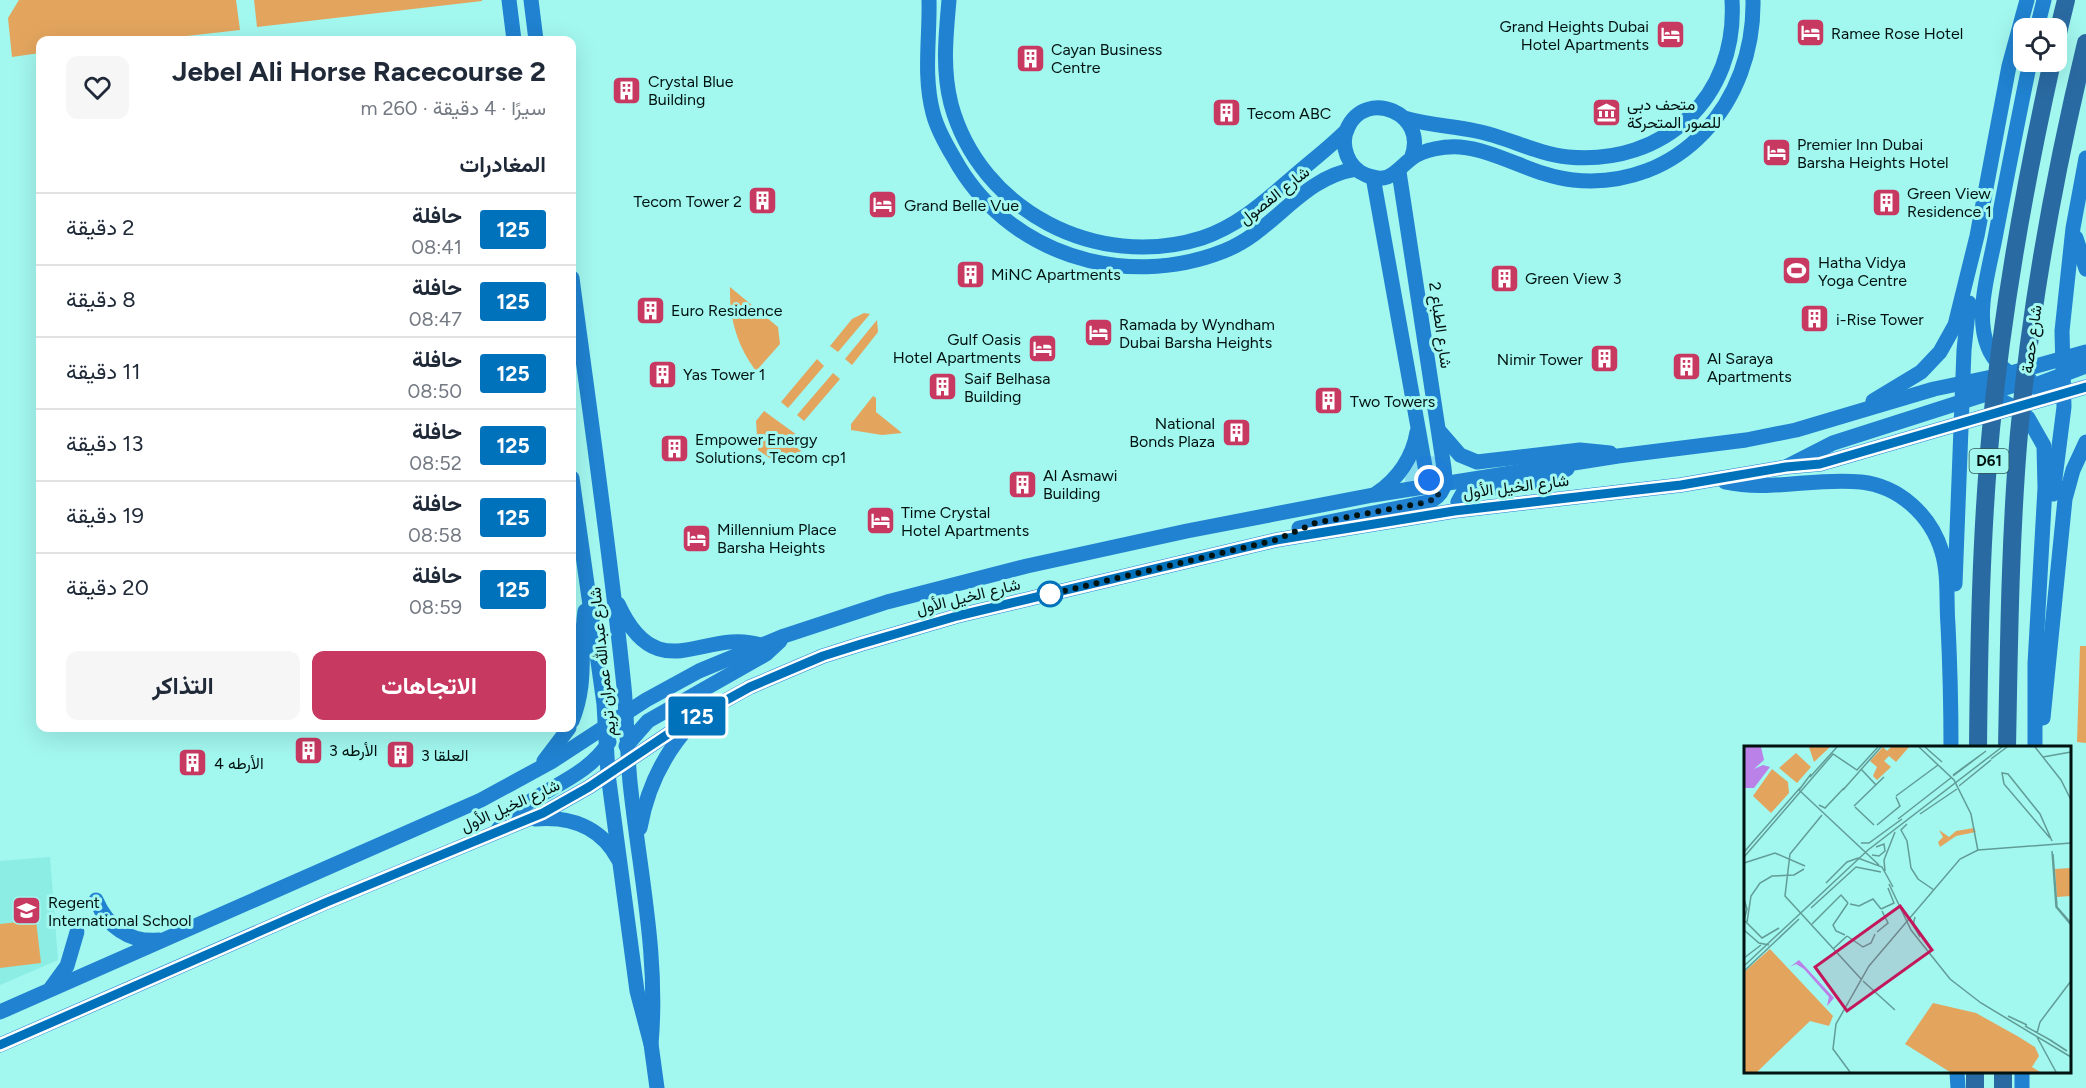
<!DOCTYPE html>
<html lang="ar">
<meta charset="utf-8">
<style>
body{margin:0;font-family:Figtree,Vazirmatn,sans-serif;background:#f6f6f7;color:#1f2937;direction:rtl;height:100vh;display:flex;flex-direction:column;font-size:22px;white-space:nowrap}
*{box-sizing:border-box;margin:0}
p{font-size:20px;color:#747a83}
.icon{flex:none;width:33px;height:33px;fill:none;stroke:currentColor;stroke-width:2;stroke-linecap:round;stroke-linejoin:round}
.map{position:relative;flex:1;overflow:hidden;direction:ltr}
.drawer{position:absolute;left:36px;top:36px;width:540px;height:696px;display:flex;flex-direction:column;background:#fff;border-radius:12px;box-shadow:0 6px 24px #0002;direction:rtl}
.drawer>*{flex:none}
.badge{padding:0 12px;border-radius:4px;font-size:21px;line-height:39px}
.tools{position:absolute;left:2013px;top:18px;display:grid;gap:12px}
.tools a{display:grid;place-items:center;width:54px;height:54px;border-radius:12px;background:#fff;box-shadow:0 6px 24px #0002;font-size:30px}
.you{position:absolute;width:30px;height:30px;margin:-15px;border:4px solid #fff;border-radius:50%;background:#1a73e8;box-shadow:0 0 0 9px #1a73e833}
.map>.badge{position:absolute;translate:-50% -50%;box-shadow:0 0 0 3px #fff}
h2{padding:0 30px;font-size:22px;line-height:54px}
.round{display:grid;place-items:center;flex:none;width:63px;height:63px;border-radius:12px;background:#f6f6f7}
.headline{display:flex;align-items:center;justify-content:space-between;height:102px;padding:0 30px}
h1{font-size:28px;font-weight:700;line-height:45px}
.button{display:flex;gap:12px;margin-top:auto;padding:12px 30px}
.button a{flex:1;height:69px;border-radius:12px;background:#c83962;color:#fff;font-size:24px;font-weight:700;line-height:69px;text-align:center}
.button a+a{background:#f6f6f7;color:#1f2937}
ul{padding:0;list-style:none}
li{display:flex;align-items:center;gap:18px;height:72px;padding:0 30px;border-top:2px solid #e0e1e3}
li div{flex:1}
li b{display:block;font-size:22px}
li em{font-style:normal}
li .badge{min-width:66px;font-weight:700;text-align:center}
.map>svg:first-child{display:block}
</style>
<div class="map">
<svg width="2086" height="1088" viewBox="0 0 2086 1088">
<rect width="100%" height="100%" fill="#a2f7ef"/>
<polygon fill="#8bede4" points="50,857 58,960 0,985 0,861"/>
<g fill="#e3a55e">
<polygon points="19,0 236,0 240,30 151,40 40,40 40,53 12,57 8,18"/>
<polygon points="254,0 482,0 482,1 257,27"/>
<path d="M 730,287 L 778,327 L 780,344 L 756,371 C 737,346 729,318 730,287 Z"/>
<polygon points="864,313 870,314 838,352 830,346 852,319"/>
<polygon points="877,320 878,332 852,365 845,359"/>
<polygon points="817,359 824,366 788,408 781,402"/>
<polygon points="833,373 840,379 804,421 797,415"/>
<polygon points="873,396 876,398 876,412 902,433 882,435 851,430 851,424"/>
<polygon points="764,411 808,443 804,450 774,461 758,450 756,421"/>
<polygon points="2080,646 2086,646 2086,743 2077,742"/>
<polygon points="36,920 41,963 0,968 0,924"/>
</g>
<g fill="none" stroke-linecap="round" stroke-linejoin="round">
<g stroke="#2082d0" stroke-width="15">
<polyline points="509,0 514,40"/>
<polyline points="531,0 536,40"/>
<path d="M 929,0 C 930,38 923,75 933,113 C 937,129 945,143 954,158 C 1006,253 1123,291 1224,251 C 1275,231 1300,178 1356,169"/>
<path d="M 949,0 C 946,35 942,69 951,104 C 980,211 1097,271 1202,238 C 1238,226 1264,202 1292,178 C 1310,162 1329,148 1347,130"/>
<polyline points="2037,28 2044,0"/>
<path d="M 2030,62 C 2018,119 2007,176 1996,233 C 1990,267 1974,314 1988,347 C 1998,373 2033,389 2058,393"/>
<path d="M 1404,118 C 1428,125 1452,126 1476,131 C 1508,137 1536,154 1568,157 C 1664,166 1738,97 1732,0"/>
<path d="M 1411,159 C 1430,113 1365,87 1347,129 C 1340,146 1348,168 1366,175 C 1390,185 1396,170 1412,158 C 1425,149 1445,146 1460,147 C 1500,151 1533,176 1573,180 C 1680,191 1755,102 1753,0"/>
<polyline points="1373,177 1426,472 1435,491"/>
<polyline points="2076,238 2086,269"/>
<path d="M 572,278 C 590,414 610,550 624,687 C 627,719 627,751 630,782 C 639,870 659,955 651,1044"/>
<polyline points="1960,386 1983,392 2014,407 2028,418 2044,446 2045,488 2035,664 2035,748"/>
<polyline points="2027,388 2086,366"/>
<polyline points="1873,401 1921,372 1940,352 1955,325 1977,236 2009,66 2027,0"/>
<polyline points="1440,432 1460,455 1477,462 1580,450 1610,453"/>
<polyline points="1788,466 1833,443 2030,380"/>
<polyline points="572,478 604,704 608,774 637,991 651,1044 657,1088"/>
<path d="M 1725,482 C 1770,492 1815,477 1861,482 C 1899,486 1931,515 1942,552 C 1949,575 1946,601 1948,625 C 1950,665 1951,706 1951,748"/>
<path d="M 1377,493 C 1398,479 1413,457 1417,432"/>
<polyline points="2053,494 2064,407 2062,331 2073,228 2086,158"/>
<polyline points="1466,509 1458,502 1463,493 1544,480 1567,469"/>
<path d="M 1299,528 L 1428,502 C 1444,496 1446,484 1444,468 L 1399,172"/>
<polyline points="1955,584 1964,350 1969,303"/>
<path d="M 618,604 C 658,691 705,627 760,645"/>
<polyline points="2043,718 2065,499 2073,470 2086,442"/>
<path d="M 572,721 C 588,682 579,651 585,611"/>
<polyline points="626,746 648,721 766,654 780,641"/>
<polyline points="544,761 569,728"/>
<path d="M 535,819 C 570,816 601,827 618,859"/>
<path d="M 640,828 C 647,788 663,755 690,725"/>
<path d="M 497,831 C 526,791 583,784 609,742"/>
<path d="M 96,900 C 107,926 129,943 159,940"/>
<polyline points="51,988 67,966 77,932"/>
<polyline points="0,1012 481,800 551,762 646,700 699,671 784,636 887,602 1027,566 1187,531 1373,495 1618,456 1746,440 1796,430 1934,389 2011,373 2086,352"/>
<polyline points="0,1045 327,902 543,813 589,787 683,724 750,687 823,656 861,644 957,616 1276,540 1454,511 1681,485 1786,467 1820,464 2086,387"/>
<polyline points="1957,1072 1958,1088"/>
<polyline points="2022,1088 2022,1072"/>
</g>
<g stroke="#2a6aa2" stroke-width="18">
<polyline points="2056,41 2066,0"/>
<path d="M 1978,748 C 1979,641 1981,535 1991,429 C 2003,306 2025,183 2052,62"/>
<path d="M 2007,748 C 2009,643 2010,538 2019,433 C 2031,302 2055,171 2086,43"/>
<polyline points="1975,1088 1975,1072"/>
<polyline points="2003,1088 2003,1072"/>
</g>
</g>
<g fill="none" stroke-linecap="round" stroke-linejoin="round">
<defs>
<polyline id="line" points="0,1045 327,902 543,813 589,787 683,724 750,687 823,656 861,644 957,616 1276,540 1454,511 1681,485 1786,467 1820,464 2086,387"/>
</defs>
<use href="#line" stroke="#fff" stroke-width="14"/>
<use href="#line" stroke="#0072bc" stroke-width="9"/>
<polyline stroke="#001311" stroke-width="6" stroke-dasharray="0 10.8" points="1050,594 1047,595 1276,540 1315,523 1428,502 1439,496 1429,480"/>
</g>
<defs>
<symbol id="hotel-square" viewBox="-11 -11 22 22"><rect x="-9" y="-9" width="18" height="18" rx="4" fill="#c83962" stroke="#a2f7ef"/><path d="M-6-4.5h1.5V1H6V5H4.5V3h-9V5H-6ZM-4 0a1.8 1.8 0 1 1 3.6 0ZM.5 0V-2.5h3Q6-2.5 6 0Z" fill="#fff"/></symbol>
<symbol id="building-square" viewBox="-11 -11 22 22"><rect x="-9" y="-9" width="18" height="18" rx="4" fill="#c83962" stroke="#a2f7ef"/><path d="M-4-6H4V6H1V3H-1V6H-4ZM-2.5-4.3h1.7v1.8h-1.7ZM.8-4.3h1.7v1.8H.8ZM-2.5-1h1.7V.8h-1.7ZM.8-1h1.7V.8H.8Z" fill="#fff"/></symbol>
<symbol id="museum-square" viewBox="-11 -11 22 22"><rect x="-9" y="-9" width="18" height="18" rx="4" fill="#c83962" stroke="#a2f7ef"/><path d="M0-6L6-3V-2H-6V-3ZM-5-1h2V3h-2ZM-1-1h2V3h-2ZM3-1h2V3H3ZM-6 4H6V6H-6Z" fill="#fff"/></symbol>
<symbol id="stadium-square" viewBox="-11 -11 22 22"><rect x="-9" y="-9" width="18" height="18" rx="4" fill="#c83962" stroke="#a2f7ef"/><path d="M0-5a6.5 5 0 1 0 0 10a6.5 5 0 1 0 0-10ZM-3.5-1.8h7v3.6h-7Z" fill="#fff"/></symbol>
<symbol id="school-square" viewBox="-11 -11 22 22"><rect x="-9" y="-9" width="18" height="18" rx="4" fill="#c83962" stroke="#a2f7ef"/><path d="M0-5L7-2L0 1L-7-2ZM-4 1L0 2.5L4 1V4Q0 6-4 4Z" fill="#fff"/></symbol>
</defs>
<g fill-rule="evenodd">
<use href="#hotel-square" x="1794" y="16" width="33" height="33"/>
<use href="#hotel-square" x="1654" y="18" width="33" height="33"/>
<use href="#building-square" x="1014" y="42" width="33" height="33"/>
<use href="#building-square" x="610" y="74" width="33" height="33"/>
<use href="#building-square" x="1210" y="96" width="33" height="33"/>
<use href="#museum-square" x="1590" y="96" width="33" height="33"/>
<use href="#hotel-square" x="1760" y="136" width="33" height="33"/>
<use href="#building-square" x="746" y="184" width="33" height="33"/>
<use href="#building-square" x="1870" y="186" width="33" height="33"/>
<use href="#hotel-square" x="866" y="188" width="33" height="33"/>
<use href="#stadium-square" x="1780" y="254" width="33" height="33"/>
<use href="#building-square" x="954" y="258" width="33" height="33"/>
<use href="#building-square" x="1488" y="262" width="33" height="33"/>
<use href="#building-square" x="634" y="294" width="33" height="33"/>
<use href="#building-square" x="1798" y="302" width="33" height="33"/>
<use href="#hotel-square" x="1082" y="316" width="33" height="33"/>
<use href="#hotel-square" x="1026" y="332" width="33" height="33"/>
<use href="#building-square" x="1588" y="342" width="33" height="33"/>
<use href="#building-square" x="1670" y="350" width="33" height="33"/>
<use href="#building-square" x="646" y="358" width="33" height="33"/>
<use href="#building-square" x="926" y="370" width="33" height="33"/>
<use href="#building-square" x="1312" y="384" width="33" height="33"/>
<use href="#building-square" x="1220" y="416" width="33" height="33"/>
<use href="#building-square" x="658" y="432" width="33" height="33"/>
<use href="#building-square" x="1006" y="468" width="33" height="33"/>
<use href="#hotel-square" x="864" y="504" width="33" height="33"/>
<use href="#hotel-square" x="680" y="522" width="33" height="33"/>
<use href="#building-square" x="292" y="734" width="33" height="33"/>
<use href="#building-square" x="384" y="738" width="33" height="33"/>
<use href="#building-square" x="176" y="746" width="33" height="33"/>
<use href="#school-square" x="10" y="894" width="33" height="33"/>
</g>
<circle fill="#fff" stroke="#0072bc" stroke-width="3" cx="1050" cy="594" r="12"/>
<g text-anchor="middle" stroke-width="6" stroke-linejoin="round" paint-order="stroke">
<rect fill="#a2f7ef" stroke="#315754" stroke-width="1.5" x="1969.5" y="449" width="39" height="24" rx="4.5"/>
<g font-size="15" font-weight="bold" fill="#001311">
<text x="1989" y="466">D61</text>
</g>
<g font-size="16" fill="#001311" stroke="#a2f7ef" text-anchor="start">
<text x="1649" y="32" text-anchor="end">Grand Heights Dubai<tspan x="1649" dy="18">Hotel Apartments</tspan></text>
<text x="1831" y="39">Ramee Rose Hotel</text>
<text x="1051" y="55">Cayan Business<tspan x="1051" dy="18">Centre</tspan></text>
<text x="648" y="87">Crystal Blue<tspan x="648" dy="18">Building</tspan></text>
<text x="1627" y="110">متحف دبي<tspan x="1627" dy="18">للصور المتحركة</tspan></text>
<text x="1247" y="119">Tecom ABC</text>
<text x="1797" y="150">Premier Inn Dubai<tspan x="1797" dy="18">Barsha Heights Hotel</tspan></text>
<text x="1907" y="199">Green View<tspan x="1907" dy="18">Residence 1</tspan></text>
<text x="742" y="207" text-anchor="end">Tecom Tower 2</text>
<text x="904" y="211">Grand Belle Vue</text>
<text x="1818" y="268">Hatha Vidya<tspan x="1818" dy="18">Yoga Centre</tspan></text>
<text x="991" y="280">MiNC Apartments</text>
<text x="1525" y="284">Green View 3</text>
<text x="671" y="316">Euro Residence</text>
<text x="1836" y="325">i-Rise Tower</text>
<text x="1119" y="330">Ramada by Wyndham<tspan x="1119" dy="18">Dubai Barsha Heights</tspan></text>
<text x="1021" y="345" text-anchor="end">Gulf Oasis<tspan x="1021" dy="18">Hotel Apartments</tspan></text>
<text x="1707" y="364">Al Saraya<tspan x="1707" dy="18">Apartments</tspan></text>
<text x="1583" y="365" text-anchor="end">Nimir Tower</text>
<text x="683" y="380">Yas Tower 1</text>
<text x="964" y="384">Saif Belhasa<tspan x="964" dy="18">Building</tspan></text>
<text x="1350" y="407">Two Towers</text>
<text x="1215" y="429" text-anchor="end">National<tspan x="1215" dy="18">Bonds Plaza</tspan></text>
<text x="695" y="445">Empower Energy<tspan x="695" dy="18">Solutions, Tecom cp1</tspan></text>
<text x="1043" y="481">Al Asmawi<tspan x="1043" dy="18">Building</tspan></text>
<text x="901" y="518">Time Crystal<tspan x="901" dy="18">Hotel Apartments</tspan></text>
<text x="717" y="535">Millennium Place<tspan x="717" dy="18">Barsha Heights</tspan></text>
<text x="329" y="756">الأرطه 3</text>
<text x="421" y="761">العلقا 3</text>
<text x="214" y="769">الأرطه 4</text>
<text x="48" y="908">Regent<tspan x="48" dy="18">International School</tspan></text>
</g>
<g font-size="16" fill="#001311" stroke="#a2f7ef">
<text transform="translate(1274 195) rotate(-38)" y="6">شارع الفصول</text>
<text transform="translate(1441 325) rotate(82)" y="6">شارع الطباع 2</text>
<text transform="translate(2031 339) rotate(-82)" y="6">شارع حصة</text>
<text transform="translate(1516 486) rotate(-7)" y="6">شارع الخيل الأول</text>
<text transform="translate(968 596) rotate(-14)" y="6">شارع الخيل الأول</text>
<text transform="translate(602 662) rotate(-96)" y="6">شارع عبدالله عمران تريم</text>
<text transform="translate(510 805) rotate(-24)" y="6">شارع الخيل الأول</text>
</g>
</g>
<g transform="translate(1744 746)">
<rect width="327" height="327" fill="#a2f7ef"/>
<path d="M 65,1 L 86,1 L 70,16 ZM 139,1 L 143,5 L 147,1 L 165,1 L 152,16 L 145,10 L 140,15 L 147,21 L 133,34 L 129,30 L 133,21 L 126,15 ZM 52,7 L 67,21 L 53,37 L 35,22 ZM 28,23 L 44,36 L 45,47 L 27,67 L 9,50 ZM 230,82 L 232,86 L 212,90 L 196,101 L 194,96 L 199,91 L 195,84 L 205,91 L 212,85 ZM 327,122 L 327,150 L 313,151 L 311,123 ZM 26,203 L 89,270 L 85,280 L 66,275 L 13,326 L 0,326 L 0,226 ZM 189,257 L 232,267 L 275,291 L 291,301 L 295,310 L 288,321 L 296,326 L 206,326 L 161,298 Z" fill="#e3a55e"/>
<path d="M 0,1 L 17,1 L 20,14 L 10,23 L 19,19 L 26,21 L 10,42 L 0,42 ZM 55,214 L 90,252 L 83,260 L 85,251 L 60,223 L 52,218 L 46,221 Z" fill="#ba81e8"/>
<path fill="none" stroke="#619c96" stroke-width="1.5" d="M 175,1 L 210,34 L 227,68 L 234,105M 181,1 L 198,16M 291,1 L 317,34 L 327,54M 299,11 L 327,6M 247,13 L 263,1M 117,23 L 132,39M 67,28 L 55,44 L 135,119M 209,29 L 242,5 L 209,30M 66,31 L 93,1M 215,40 L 247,14M 99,44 L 137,1M 152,50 L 194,19M 75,59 L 81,62 L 100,42M 110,60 L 140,31M 111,61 L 130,79M 176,68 L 213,43M 78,69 L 46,108 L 41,150 L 118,234M 154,73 L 208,31M 163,78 L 157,84 L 163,95 L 167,122 L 174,133 L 190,144M 133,79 L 156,60 L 152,51M 306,92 L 260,38 L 258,27 L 264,28 L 296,68 L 308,95M 117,97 L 125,97 L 158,73M 308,105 L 312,161 L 327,179M 0,106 L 56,42M 309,108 L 313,161 L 327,177M 128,109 L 135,110 L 141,105 L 140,98 L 132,101M 0,111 L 89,8 L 113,24 L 134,1M 0,117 L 31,107 L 61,120M 141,125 L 140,114 L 151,86M 82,137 L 103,116 L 114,112 L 138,121 L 149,141M 145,138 L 167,184 L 206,233 L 237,257 L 327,311M 0,153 L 3,163 L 0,174M 106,158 L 115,160 L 129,153 L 137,163M 67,162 L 112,121 L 137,126M 137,163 L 150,157 L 144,142M 171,171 L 169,179 L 176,191M 1,175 L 18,192 L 35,182M 3,176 L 7,150 L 16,137 L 28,130 L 50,129 L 60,123M 68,178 L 97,149 L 104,157M 0,184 L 15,197 L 25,199M 133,186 L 144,177 L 138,165M 101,189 L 92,185 L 89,179 L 104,157M 103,190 L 119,201 L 127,197 L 131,188M 89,203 L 103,190M 0,212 L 17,199M 0,220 L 124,104 L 258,1M 0,225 L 55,173M 119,235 L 151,264M 264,270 L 283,279M 281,280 L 308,295M 293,287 L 296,276 L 327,235M 293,291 L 312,326M 306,294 L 323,305M 106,326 L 89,303 L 92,278 L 125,220 L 216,113 L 234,104 L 327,97"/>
<path fill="#c2185b" fill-opacity="0.15" stroke="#c2185b" stroke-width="3" d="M 156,160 L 188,204 L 103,265 L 71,221 Z"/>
<rect width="327" height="327" fill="none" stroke="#001311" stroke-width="3"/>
</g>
</svg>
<div class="tools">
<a><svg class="icon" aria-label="locate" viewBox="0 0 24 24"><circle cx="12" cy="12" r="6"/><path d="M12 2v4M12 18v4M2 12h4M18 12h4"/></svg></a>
</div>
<div class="you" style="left:1429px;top:480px"></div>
<b class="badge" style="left:697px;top:716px;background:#0072bc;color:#fff">125</b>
<section class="drawer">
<div class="headline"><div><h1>Jebel Ali Horse Racecourse 2</h1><p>سيرًا · 4 دقيقة · 260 m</p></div><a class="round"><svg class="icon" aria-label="heart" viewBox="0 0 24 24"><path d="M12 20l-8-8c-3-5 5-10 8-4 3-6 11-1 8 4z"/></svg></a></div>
<h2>المغادرات</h2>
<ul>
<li><span class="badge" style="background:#0072bc;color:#fff">125</span><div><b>حافلة</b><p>08:41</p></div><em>2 دقيقة</em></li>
<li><span class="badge" style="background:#0072bc;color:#fff">125</span><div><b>حافلة</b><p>08:47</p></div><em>8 دقيقة</em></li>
<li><span class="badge" style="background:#0072bc;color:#fff">125</span><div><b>حافلة</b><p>08:50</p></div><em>11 دقيقة</em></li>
<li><span class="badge" style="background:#0072bc;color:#fff">125</span><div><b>حافلة</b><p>08:52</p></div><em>13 دقيقة</em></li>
<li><span class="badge" style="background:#0072bc;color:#fff">125</span><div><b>حافلة</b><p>08:58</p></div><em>19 دقيقة</em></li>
<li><span class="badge" style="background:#0072bc;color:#fff">125</span><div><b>حافلة</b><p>08:59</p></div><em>20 دقيقة</em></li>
</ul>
<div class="button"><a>الاتجاهات</a><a>التذاكر</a></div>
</section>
</div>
